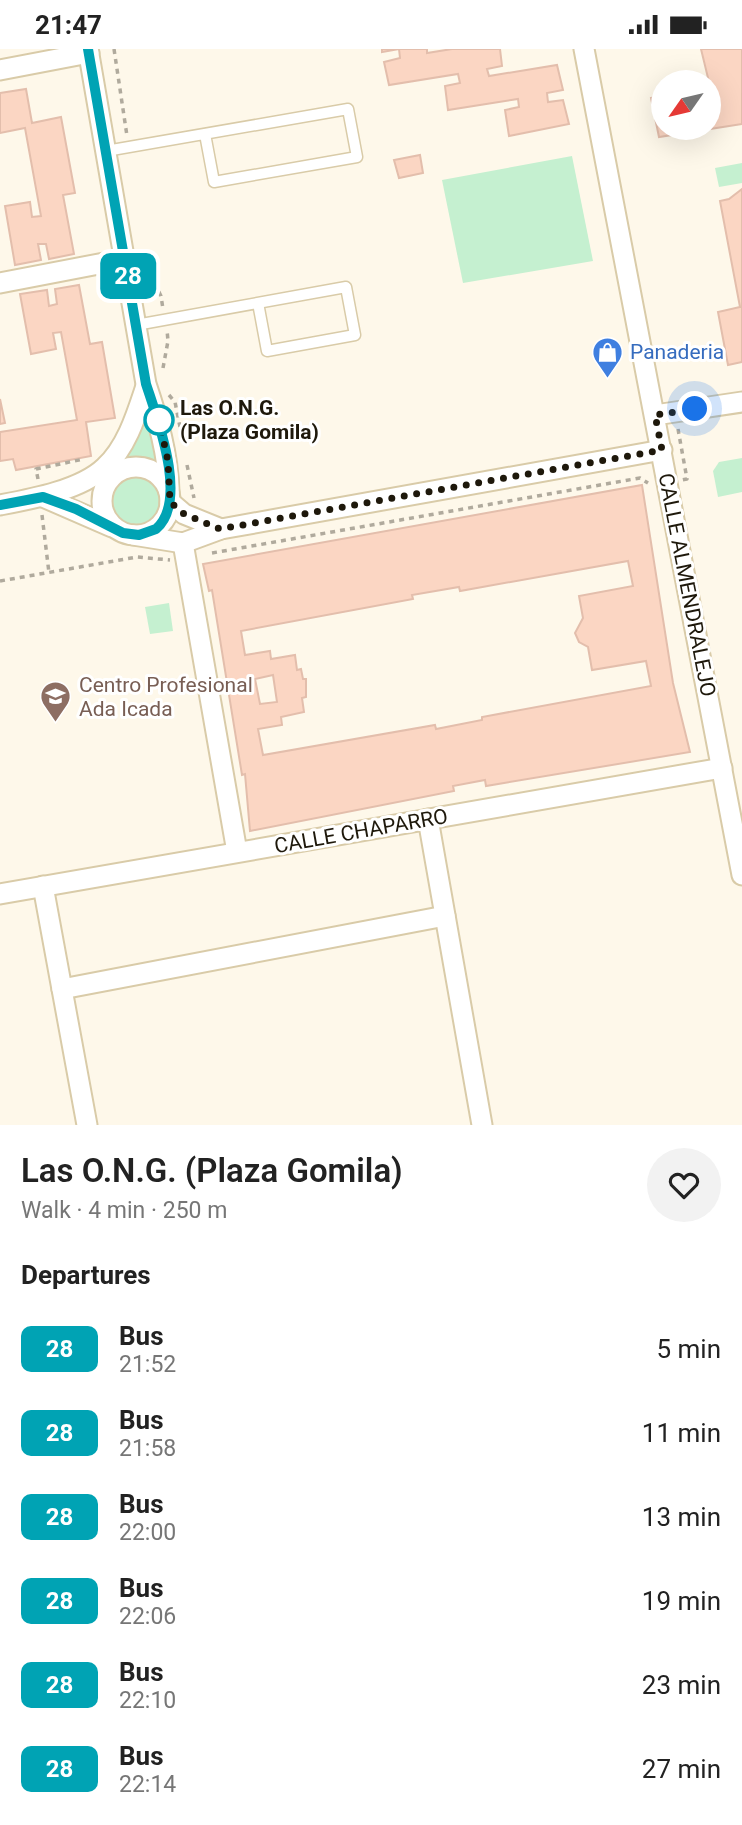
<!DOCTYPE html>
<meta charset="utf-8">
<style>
body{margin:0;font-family:Roboto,sans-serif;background:#f2f2f2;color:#222;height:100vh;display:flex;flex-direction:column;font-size:26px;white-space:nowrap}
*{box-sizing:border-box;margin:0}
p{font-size:23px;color:#767676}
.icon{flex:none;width:38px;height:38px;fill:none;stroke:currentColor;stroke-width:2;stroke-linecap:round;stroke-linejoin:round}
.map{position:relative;height:1076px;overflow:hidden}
.side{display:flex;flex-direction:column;background:#fff;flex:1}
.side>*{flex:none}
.badge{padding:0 14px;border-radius:10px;font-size:24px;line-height:46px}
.needle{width:46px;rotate:236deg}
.fabs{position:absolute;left:651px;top:21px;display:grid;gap:14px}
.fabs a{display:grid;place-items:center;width:70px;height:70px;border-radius:50%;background:#fff;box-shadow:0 7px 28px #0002;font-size:35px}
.you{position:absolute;width:35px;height:35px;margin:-18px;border:5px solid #fff;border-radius:50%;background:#1a73e8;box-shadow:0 0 0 10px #1a73e833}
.map>.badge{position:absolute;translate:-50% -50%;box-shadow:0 0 0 4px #fff}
h2{padding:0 21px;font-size:26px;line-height:63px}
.round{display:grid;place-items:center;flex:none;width:74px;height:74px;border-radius:37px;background:#f2f2f2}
.summary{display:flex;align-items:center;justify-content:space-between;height:119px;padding:0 21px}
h1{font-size:33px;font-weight:600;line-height:52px}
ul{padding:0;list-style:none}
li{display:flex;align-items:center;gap:21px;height:84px;padding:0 21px}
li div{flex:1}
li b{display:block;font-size:26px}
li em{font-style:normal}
li .badge{min-width:77px;font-weight:700;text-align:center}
.status{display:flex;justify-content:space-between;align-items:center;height:49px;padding:0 35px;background:#fff;direction:ltr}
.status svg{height:19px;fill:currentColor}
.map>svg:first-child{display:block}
</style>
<div class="status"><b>21:47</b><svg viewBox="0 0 49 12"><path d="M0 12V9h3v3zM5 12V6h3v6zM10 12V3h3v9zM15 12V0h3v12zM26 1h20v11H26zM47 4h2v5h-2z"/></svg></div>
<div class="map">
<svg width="742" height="1076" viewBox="0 0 742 1076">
<rect width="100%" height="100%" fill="#fef8ea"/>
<g fill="#c5f0d0">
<polygon points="572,107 593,212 463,234 442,131"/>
<polygon points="742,114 742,134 719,138 715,119"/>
<polygon points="145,346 158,414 138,408 120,410"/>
<polygon points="742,409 742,443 718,448 713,422 719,413"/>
<circle cx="137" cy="452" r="24"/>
<polygon points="169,554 173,582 150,585 145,558"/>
</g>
<g fill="#fbd6c3" stroke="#e3beac" stroke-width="2" fill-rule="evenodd">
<polygon points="382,0 427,0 427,4 452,0 500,0 502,17 487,20 489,27 557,16 563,41 547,44 548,53 563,51 569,75 509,87 505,61 519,58 518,50 448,61 445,37 460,34 458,25 389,36 384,13 400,9 399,0 382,3"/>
<polygon points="701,0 742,0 742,75 659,88 651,49 663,46 663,79 709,79 709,33"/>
<polygon points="26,40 32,74 61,68 75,144 63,146 74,205 49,210 46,195 38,195 41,211 15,216 5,157 30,153 32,168 41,167 25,79 0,84 0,44"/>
<polygon points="420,106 423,124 399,129 394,111"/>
<polygon points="742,140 742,313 728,316 718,263 740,258 720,152 729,150"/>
<polygon points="79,236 90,295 102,293 115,369 86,373 91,407 16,421 13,410 0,412 0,383 77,371 61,283 53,284 56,300 31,305 20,245 47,241 49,257 57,255 55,240"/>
<polygon points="0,350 5,374 0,375"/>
<path d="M 642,436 L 673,634 L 690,703 L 486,737 L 485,731 L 453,737 L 454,742 L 250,782 L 245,725 L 242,726 L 212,541 L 209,542 L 203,515 ZM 628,512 L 633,537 L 579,547 L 583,569 L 575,584 L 579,593 L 588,598 L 592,621 L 646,612 L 651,637 L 482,668 L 482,671 L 436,680 L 435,676 L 263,706 L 258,680 L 282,676 L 281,668 L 304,663 L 302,649 L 306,648 L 306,630 L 303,630 L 301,620 L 297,621 L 295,606 L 271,610 L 270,602 L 245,606 L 241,582 L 413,550 L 412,546 L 459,538 L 460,542 ZM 273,626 L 277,653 L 260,655 L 255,630 Z"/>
</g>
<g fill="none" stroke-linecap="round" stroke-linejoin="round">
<defs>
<g id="lane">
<polyline points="106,102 348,60 357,108 214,133 205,85"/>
<path d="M 136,276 C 206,263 276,250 346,238 L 355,286 L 267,302 L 258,254"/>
</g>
<g id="street">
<path d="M 88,0 L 146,335 C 158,371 168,404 169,443"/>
<polyline points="584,0 742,826"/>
<polyline points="0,21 89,4"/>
<polyline points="0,234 125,210"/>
<polyline points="655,366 742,353"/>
<circle cx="136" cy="452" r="34"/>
<polyline points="43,448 112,478"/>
<polyline points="170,453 184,465 221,480"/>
<path d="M 0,456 C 32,450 81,441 105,418 C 127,398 137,364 146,337"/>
<polyline points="133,486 183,494 221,480 662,401"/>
<polyline points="183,494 237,803"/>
<polyline points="428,770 482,1076"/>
<polyline points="43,837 87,1076"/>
<polyline points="0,845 722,719"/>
<polyline points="62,940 445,867"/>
</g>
</defs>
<use href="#lane" stroke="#d9cba8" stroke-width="13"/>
<use href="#street" stroke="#d9cba8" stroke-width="23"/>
<g stroke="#b0aa9d" stroke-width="3.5" stroke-dasharray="5 5" stroke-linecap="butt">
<polyline points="114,0 127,87"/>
<polyline points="145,216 161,247 163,260"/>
<polyline points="163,319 168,292 167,281"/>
<polyline points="169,346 175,353 180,378"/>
<polyline points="678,380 687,430 682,431"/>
<polyline points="187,416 194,449"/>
<polyline points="38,430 36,420 84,410"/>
<polyline points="42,466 49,524"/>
<polyline points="212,504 640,429 648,434"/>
<polyline points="0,532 137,508 170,511"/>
</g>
<use href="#lane" stroke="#fff" stroke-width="10"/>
<use href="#street" stroke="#fff" stroke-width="19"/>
</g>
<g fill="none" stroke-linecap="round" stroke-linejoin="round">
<defs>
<path id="line" d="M 0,456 L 43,448 L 76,460 L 123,484 L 139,486 L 156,480 C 189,452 157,369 146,335 L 88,0"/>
</defs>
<use href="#line" stroke="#fff" stroke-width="16"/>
<use href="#line" stroke="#00a3b4" stroke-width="10"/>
<polyline stroke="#1e180b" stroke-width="7" stroke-dasharray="0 12.6" points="159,371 168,412 170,453 184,465 220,480 662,401 655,366 695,360"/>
</g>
<defs>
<symbol id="shop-pin" viewBox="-11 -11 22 30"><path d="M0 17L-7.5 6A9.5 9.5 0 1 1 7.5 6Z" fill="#3f7fe0" stroke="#fff"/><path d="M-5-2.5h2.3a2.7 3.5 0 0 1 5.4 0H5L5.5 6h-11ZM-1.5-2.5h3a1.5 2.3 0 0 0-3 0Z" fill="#fff"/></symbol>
<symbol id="university-pin" viewBox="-11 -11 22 30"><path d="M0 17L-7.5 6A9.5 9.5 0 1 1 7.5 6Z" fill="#8d6e63" stroke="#fff"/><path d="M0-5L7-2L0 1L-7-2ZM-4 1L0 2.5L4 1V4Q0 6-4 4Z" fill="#fff"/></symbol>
</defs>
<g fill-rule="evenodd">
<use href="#shop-pin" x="590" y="286" width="35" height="47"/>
<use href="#university-pin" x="38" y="630" width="35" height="47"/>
</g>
<circle fill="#fff" stroke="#00a3b4" stroke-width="3.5" cx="159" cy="371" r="14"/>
<g text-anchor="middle" stroke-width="6" stroke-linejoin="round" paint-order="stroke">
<g font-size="21" fill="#366cbe" stroke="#fff" text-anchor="start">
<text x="630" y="310">Panaderia</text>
</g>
<g font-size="21" font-weight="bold" fill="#1e180b" stroke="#fff" text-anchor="start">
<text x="180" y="366">Las O.N.G.<tspan x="180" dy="24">(Plaza Gomila)</tspan></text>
</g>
<g font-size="21" fill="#1e180b" stroke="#fff">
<text transform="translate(687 536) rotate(79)" y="7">CALLE ALMENDRALEJO</text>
<text transform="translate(361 782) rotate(-10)" y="7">CALLE CHAPARRO</text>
</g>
<g font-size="21" fill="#785e54" stroke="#fff" text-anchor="start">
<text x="79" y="643">Centro Profesional<tspan x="79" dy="24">Ada Icada</tspan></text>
</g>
</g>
</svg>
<div class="fabs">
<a><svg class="needle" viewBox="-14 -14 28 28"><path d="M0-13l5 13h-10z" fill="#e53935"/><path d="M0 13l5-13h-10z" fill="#767676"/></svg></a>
</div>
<div class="you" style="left:695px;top:360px"></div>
<b class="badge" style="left:128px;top:227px;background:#00a3b4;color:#fff">28</b>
</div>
<section class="side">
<div class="summary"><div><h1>Las O.N.G. (Plaza Gomila)</h1><p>Walk · 4 min · 250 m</p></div><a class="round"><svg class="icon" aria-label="heart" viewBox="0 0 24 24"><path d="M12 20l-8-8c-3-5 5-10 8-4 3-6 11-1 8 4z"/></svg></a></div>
<h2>Departures</h2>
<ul>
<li><span class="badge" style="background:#00a3b4;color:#fff">28</span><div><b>Bus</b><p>21:52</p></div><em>5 min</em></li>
<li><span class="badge" style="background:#00a3b4;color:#fff">28</span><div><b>Bus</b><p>21:58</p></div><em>11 min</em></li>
<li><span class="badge" style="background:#00a3b4;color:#fff">28</span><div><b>Bus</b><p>22:00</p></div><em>13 min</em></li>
<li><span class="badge" style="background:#00a3b4;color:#fff">28</span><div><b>Bus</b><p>22:06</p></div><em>19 min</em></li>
<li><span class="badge" style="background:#00a3b4;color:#fff">28</span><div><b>Bus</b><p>22:10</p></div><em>23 min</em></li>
<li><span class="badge" style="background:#00a3b4;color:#fff">28</span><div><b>Bus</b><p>22:14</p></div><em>27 min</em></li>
</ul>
</section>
